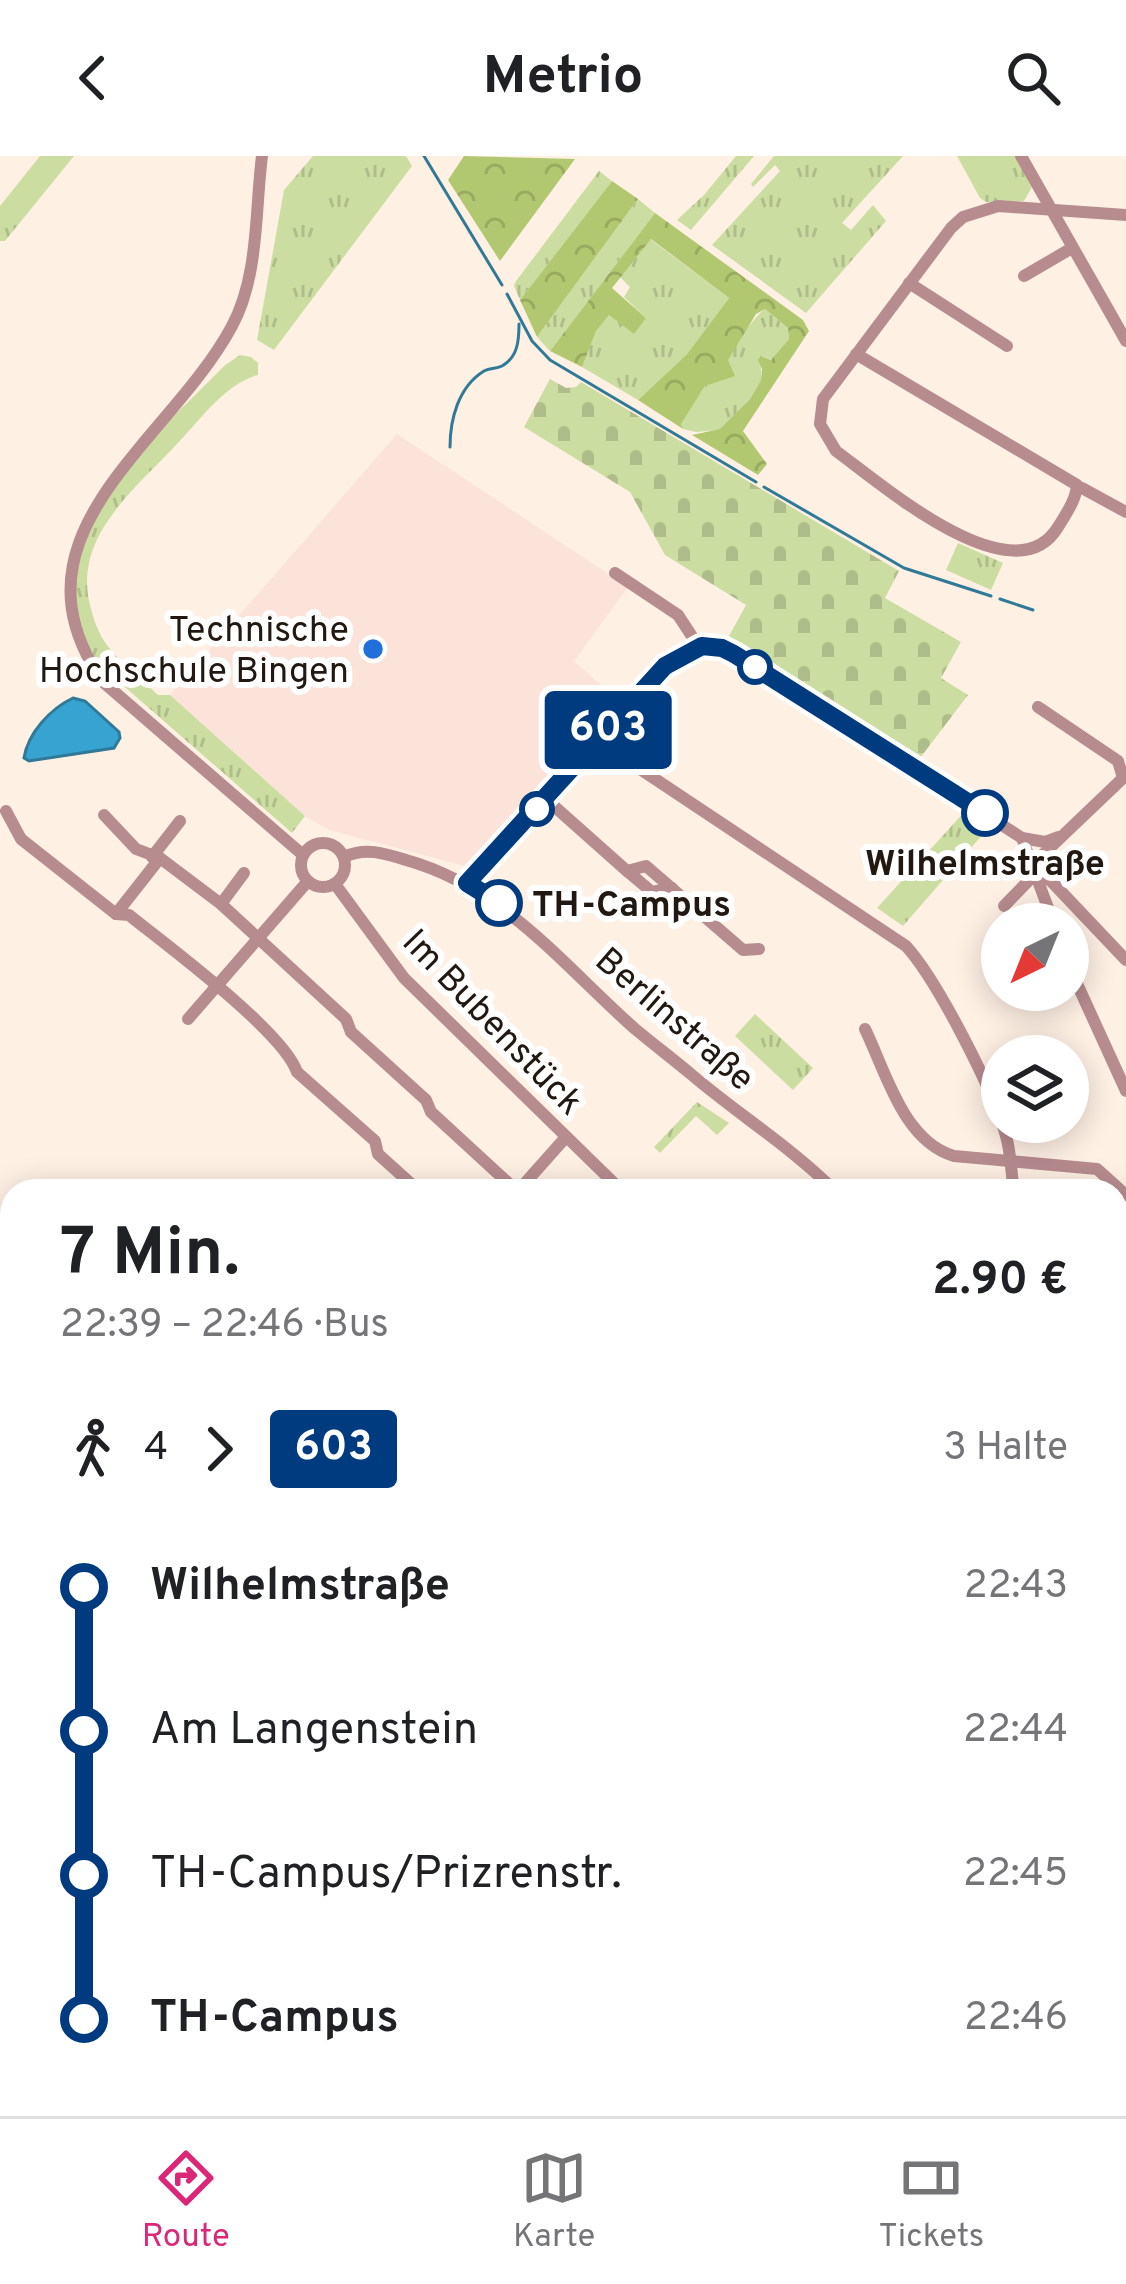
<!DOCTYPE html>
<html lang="de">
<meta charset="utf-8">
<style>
body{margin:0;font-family:Overpass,sans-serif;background:#f2f2f2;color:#202124;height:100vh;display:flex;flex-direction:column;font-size:45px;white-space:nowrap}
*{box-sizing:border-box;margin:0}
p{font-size:39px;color:#757577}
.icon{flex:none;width:66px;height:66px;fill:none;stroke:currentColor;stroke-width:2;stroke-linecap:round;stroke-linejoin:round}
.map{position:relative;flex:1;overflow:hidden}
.details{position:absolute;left:0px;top:1023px;width:1128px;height:939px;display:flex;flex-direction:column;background:#fff;border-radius:36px 36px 0 0;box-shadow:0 6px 30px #0003}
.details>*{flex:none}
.badge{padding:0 24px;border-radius:9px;font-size:42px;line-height:78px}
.needle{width:78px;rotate:223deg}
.buttons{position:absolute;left:981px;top:747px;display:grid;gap:24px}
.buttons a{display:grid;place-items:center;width:108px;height:108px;border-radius:50%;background:#fff;box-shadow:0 6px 30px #0003;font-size:60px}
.map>.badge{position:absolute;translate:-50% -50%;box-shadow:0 0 0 6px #fff}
.legs{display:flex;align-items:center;gap:18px;height:132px;padding:0 60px;font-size:39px}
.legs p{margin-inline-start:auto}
.overview{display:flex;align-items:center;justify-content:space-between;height:204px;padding:0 60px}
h1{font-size:66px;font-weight:700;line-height:90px}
ul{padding:0 60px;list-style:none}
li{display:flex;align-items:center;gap:42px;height:144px;font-size:45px}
li i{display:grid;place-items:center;width:18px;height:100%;margin:0 15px;background:currentColor}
li i::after{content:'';width:30px;height:30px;margin:-15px;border:9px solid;border-radius:50%;background:#fff}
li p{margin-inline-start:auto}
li:first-child i{background:linear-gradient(#0000 50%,currentColor 0)}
li:last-child i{background:linear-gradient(currentColor 50%,#0000 0)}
header{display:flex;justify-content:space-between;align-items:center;height:156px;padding:0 60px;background:#fff;font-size:54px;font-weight:700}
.dock{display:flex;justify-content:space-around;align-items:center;height:168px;border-top:3px solid #e0e0e0;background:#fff;font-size:33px;color:#757577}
.dock a{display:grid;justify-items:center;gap:6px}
.dock .selected{color:#db2777}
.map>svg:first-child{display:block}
</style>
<header><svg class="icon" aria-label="back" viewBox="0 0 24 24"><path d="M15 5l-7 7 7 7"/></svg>Metrio<svg class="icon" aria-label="search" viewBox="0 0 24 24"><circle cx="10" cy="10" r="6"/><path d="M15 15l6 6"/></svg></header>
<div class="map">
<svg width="1126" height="1960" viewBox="0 0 1126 1960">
<defs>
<pattern id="grass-tufts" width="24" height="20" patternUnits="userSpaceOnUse" patternTransform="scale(3)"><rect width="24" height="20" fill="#ccdda2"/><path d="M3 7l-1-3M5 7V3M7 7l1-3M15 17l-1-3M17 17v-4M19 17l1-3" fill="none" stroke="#afbd8a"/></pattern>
<pattern id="forest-crowns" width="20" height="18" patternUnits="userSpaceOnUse" patternTransform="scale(3)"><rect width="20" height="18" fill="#b1c870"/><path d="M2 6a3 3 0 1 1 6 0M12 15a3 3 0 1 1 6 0" fill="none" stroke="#98ab60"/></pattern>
<pattern id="cemetery-stones" width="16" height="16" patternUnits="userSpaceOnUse" patternTransform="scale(3)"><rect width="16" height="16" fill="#ccdda2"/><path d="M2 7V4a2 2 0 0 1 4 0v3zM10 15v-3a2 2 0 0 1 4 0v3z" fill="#afbd8a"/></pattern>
</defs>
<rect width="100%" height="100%" fill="#fff0e4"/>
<polygon fill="#fce3da" points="397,278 628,431 574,505 616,543 579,584 584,589 529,650 465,710 329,674 305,660 170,539"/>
<g fill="url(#grass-tufts)">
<polygon points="40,0 74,0 5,85 0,85 0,50"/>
<polygon points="313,0 406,0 412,10 274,194 257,184 284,34"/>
<polygon points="736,0 754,0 691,74 677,64 704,39"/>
<polygon points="774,0 903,0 842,67 851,74 873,49 886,65 806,157 712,89 780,15 775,9 753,31 751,28"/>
<polygon points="957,0 1016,0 1032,31 1024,45 986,46 980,42"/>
<polygon points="599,15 612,25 520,144 514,130 516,125"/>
<polygon points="638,43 655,57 550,195 537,181"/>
<polygon points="650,83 729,142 687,198 638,244 582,211 596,174 609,159 646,162 624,141 630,131 620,121"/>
<path d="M 765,153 L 788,172 L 789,183 L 772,204 L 761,200 L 761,224 L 750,243 L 720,274 L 696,276 L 683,273 L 681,268 C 690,251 754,158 765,153 Z"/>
<path d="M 240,199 L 251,201 L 258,207 L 258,219 C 224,228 199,266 175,290 C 132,336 71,383 91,453 C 95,468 101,483 111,494 C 125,511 143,524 158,539 L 170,539 L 305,660 L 292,677 L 102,511 C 84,487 69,455 67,425 C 62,358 179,257 224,210 Z"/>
<polygon points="958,387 1003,407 991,434 946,414"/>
<polygon points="967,653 990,670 903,770 877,752"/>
<polygon points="755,858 813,912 793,934 735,880"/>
<polygon points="697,946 729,967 717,979 696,960 660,997 654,991"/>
</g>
<g fill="url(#forest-crowns)">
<polygon points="464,0 575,3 500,105 448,24"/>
<polygon points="612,25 638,43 537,181 520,144"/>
<polygon points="655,57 803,164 809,175 743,275 767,308 758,319 692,279 720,273 750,243 761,224 762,213 758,204 761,200 771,204 789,183 788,172 765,153 756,158 728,204 735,220 705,230 681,268 683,273 638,244 687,198 729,142 651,83 612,132 646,162 634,178 609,159 596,175 582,211 550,195"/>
</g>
<polygon fill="url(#cemetery-stones)" points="550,223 566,232 576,231 581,226 899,415 885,442 961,486 941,522 968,539 917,606 729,480 746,449 665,399 630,336 524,271"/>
<path fill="#37a3d1" stroke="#307997" stroke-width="3" d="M 73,542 L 85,545 L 119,576 L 120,582 L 114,592 L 29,605 L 24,602 C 28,577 50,553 73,542 Z"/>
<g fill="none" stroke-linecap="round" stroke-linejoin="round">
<g stroke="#307997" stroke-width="3">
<polyline points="424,0 502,129"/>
<polyline points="507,138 532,185 550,204 756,326"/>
<path d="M 450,291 C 450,264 458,231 484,215 C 489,212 496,213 502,210 C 518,201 519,184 519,168"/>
<polyline points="764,331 904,412 991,440"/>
<polyline points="1000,443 1033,454"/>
</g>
<g stroke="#b78c8f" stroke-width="12">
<path d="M 262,0 C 255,55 259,120 232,170 C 169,288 0,378 103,526 L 303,699"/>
<polyline points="1021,0 1126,185"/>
<polyline points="1024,120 1072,92"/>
<polyline points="909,127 1007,190"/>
<path d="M 856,198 L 1077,329 C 1076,344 1066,358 1058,371 C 1014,444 880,327 836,295 L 820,268 L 823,243 L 951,72 L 963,61 L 998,50 L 1126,59"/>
<polyline points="1082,332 1126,356"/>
<polyline points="615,417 678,459 699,491"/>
<polyline points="1038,551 1118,605 1123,622"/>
<path d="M 598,585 L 906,790 C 937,824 994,935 1006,980 C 1011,997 1011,1017 1014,1035"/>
<polyline points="546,643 627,715 646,710 743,794 759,793"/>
<path d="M 6,655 L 21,683 L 116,758 L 129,759 C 166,789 283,875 297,916 L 375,985 L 378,998 L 419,1035"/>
<polyline points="104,659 136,693 160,702 221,748 346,863 351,876 426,944 431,956 517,1035"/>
<polyline points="1022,682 1054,768"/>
<circle cx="323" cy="709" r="22"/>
<polyline points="152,701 180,665"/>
<path d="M 344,701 C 365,691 384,697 406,704 C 503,731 562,808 634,872 C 653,888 673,903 692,919 C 739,959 791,991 835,1035"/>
<polyline points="1034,707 1123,622"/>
<polyline points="627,715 652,736 672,732"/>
<path d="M 467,727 L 665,510 C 688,494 707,484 735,498 L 1022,682 L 1045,686 L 1058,681"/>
<polyline points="335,728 404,822 622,1035"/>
<polyline points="221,748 244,717"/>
<polyline points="1004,750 1036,717 1051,725 1126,804"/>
<polyline points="116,758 160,702"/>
<polyline points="1068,808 1126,935"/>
<polyline points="188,863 308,725"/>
<path d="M 865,873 C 886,916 903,985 954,1000 L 1097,1013 L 1126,1039"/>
<polyline points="518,1035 566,981"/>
<polyline points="1116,1164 1126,1173"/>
<polyline points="1116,1294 1126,1284"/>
<polyline points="1116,1314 1126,1323"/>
<polyline points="1116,1385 1126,1394"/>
</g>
</g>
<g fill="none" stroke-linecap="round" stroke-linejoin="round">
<defs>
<polyline id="line-1" points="499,747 467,727 665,510 702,490 722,492 734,498 985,657"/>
</defs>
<use href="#line-1" stroke="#fff" stroke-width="27"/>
<use href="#line-1" stroke="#003b80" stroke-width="18"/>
</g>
<circle fill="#216fda" stroke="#fff" stroke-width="4.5" cx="373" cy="493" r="12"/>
<g fill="#fff" stroke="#003b80" stroke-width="6">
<circle cx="755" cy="511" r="15"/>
<circle cx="537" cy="653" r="15"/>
<circle cx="985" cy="657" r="21"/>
<circle cx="499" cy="747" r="21"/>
</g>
<g text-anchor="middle" stroke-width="12" stroke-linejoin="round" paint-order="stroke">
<g font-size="36" fill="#201811" stroke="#fff" text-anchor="end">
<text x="349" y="485">Technische<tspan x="349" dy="41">Hochschule Bingen</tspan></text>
</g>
<g font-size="36" font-weight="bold" fill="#201811" stroke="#fff">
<text x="985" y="719">Wilhelmstraße</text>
<text x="532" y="760" text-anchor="start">TH-Campus</text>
</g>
<g font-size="36" fill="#201811" stroke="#fff">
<text transform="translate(676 862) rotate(41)" y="13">Berlinstraße</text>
<text transform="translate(494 865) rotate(46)" y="13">Im Bubenstück</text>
</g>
</g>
</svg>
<div class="buttons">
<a><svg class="needle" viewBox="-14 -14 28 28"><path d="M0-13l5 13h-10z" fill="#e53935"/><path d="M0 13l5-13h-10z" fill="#757577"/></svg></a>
<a><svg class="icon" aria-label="layers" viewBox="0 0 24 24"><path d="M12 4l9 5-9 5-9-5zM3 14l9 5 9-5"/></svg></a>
</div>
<b class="badge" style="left:608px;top:574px;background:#003b80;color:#fff">603</b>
<section class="details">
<div class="overview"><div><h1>7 Min.</h1><p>22:39 – 22:46 · Bus</p></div><b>2.90 €</b></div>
<div class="legs"><svg class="icon" aria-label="walk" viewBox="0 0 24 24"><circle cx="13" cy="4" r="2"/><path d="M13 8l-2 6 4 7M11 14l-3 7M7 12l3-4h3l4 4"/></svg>4<svg class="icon" aria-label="forward" viewBox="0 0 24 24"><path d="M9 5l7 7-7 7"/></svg><b class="badge" style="background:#003b80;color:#fff">603</b><p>3 Halte</p></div>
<ul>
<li><i style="color:#003b80"></i><b>Wilhelmstraße</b><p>22:43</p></li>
<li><i style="color:#003b80"></i><span>Am Langenstein</span><p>22:44</p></li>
<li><i style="color:#003b80"></i><span>TH-Campus/Prizrenstr.</span><p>22:45</p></li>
<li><i style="color:#003b80"></i><b>TH-Campus</b><p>22:46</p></li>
</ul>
</section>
</div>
<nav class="dock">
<a class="selected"><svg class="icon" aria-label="directions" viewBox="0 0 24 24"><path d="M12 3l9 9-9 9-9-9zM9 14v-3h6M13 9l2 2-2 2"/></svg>Route</a>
<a><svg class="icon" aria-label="map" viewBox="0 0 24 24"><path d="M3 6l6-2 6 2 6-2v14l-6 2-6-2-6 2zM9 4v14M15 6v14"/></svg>Karte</a>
<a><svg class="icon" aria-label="tickets" viewBox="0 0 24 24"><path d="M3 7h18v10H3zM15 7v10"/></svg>Tickets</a>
</nav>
